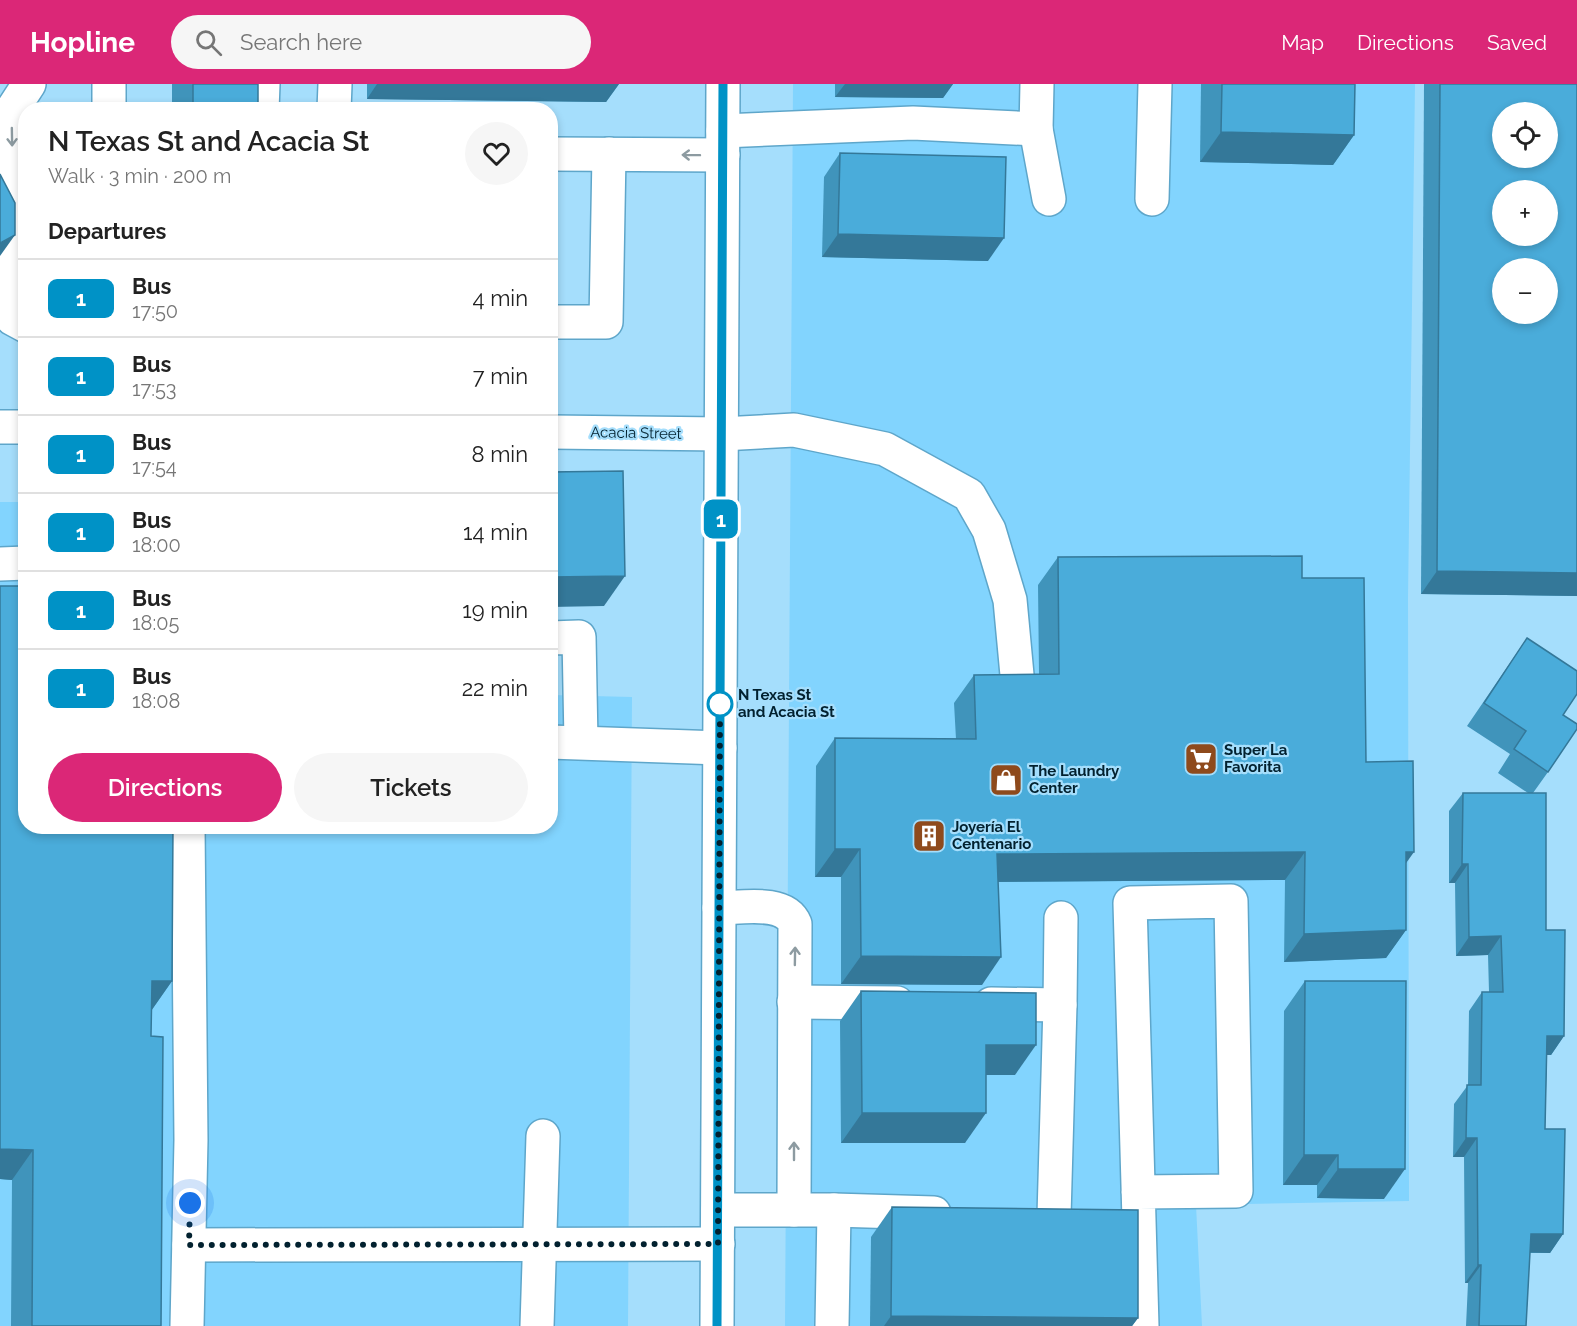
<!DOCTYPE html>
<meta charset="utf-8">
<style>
body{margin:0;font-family:Raleway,sans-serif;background:#f6f6f6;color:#222;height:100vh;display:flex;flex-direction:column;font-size:22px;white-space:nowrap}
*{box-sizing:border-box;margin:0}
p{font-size:20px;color:#767676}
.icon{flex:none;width:33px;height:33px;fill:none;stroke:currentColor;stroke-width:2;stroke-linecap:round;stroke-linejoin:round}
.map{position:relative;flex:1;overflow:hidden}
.side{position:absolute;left:18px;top:18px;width:540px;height:732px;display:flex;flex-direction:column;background:#fff;border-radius:24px;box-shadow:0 3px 9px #0003}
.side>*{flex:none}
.badge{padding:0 12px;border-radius:9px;font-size:21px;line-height:39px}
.fabs{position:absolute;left:1492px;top:18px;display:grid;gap:12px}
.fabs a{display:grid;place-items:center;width:66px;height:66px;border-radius:50%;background:#fff;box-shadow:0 3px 9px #0003;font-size:30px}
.you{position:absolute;width:30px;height:30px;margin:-15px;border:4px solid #fff;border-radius:50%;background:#1a73e8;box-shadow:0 0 0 9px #1a73e833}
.map>.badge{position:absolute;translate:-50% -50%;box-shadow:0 0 0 3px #fff}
h2{padding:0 30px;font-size:22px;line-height:54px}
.round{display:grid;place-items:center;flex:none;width:63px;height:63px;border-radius:32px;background:#f6f6f6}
.head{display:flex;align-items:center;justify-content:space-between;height:102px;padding:0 30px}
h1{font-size:28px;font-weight:600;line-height:45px}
.button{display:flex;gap:12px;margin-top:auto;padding:12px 30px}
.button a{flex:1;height:69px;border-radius:36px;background:#db2777;color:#fff;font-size:24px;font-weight:600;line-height:69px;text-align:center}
.button a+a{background:#f6f6f6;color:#222}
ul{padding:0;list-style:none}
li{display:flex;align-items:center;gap:18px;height:78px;padding:0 30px;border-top:2px solid #e0e0e0}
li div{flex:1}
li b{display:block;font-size:22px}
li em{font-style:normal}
li .badge{min-width:66px;font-weight:700;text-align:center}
header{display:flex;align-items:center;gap:36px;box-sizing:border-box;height:84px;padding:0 30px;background:#db2777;color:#fff}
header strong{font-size:28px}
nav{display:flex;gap:33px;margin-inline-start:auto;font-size:21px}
.search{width:420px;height:54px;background:#f6f6f6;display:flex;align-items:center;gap:15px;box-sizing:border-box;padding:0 21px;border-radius:33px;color:#767676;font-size:22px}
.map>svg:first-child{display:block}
</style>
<header>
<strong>Hopline</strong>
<div class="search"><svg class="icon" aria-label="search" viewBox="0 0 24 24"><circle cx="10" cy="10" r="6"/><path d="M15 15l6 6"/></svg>Search here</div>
<nav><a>Map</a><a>Directions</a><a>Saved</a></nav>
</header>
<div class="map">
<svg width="1577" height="1242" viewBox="0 0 1577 1242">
<rect width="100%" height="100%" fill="#a5defc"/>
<g fill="#82d4fe">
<polygon points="793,0 1415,0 1408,514 1409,1117 1196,1121 1202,1242 785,1242"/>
<polygon points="0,418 25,418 26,742 550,742 551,611 632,613 628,1242 0,1242"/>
</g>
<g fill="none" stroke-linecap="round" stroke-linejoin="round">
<defs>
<g id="minor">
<polyline points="109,0 109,26"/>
<polyline points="262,26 263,0"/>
<polyline points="334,26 335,0"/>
<polyline points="1036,45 1049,115"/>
<polyline points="723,47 913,39 1036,45 1037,0"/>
<polyline points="550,70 723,71"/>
<polyline points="1152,115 1155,0"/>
<polyline points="550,238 606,238 609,70"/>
<polyline points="26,242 13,235 12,26 29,0"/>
<polyline points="0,343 26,343"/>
<polyline points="550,348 722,350 794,346 885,365 969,411 989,446 1010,516 1017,591"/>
<polyline points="0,480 26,479"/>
<polyline points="550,554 579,553 581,658"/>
<polyline points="550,658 720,664"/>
<path d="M 719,824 C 741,824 785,815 795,840 L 794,1126"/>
<polyline points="794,918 897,919"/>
<polyline points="991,920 1060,921 1054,1132"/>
<polyline points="1060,921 1061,834"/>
<polyline points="1138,1108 1236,1107 1231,817 1130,819 1142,1242"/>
<polyline points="718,1126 834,1126 832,1242"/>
<polyline points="834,1126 934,1129"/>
<polyline points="189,1161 718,1160"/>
<polyline points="187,1242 191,1056 188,742"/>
<polyline points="537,1242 543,1052"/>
</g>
<polyline id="major" points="717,1242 723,0"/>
</defs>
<use href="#minor" stroke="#5ea6ca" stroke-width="36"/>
<use href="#major" stroke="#5ea6ca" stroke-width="36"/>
<use href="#minor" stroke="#fff" stroke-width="33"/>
<use href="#major" stroke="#fff" stroke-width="33"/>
</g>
<g fill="#4094bb">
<rect x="172" y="0" width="86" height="26"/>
<polygon points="367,0 619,0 606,18 367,15"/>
<polygon points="835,0 953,0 943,14 835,13"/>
<polygon points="1201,0 1355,0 1354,51 1333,81 1200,78"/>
<polygon points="1424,0 1577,0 1577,512 1421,510"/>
<polygon points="840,69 988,177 822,173 824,93"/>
<polygon points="1058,473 1302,494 1366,678 1406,779 1406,846 1386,874 1284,878 1285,796 998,798 982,901 841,900 841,793 815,793 816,682 835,654 956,655 954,619 974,591 1039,590 1038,501"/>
<polygon points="0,502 172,897 151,927 151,952 161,1242 11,1242 12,1096 0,1095"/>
<polygon points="1527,554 1563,631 1548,688 1533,709 1546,846 1564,952 1551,971 1547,971 1545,1045 1563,1150 1550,1169 1530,1169 1526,1242 1466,1242 1468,1199 1465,1199 1464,1073 1453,1073 1454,1020 1468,1001 1469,927 1482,908 1489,908 1488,871 1456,872 1455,799 1449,799 1449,727 1463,709 1528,709 1498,689 1510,670 1467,642"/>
<polygon points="1305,897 1384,1115 1317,1114 1317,1101 1283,1101 1284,927"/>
<polygon points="861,907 1015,991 986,991 965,1059 841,1059 840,937"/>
<polygon points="892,1123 1138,1234 1132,1242 870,1242 871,1153"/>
</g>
<g fill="#347899">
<polygon points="377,0 619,0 606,18 367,15"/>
<polygon points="845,0 953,0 943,14 835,13"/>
<polygon points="1221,48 1354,51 1333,81 1200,78"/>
<polygon points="838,150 1004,154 988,177 822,173"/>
<polygon points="15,151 0,172 0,159"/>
<polygon points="1437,487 1577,489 1577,512 1421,510"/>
<polygon points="625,492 604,522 550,523 550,493"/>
<polygon points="835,765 860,765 841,793 815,793"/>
<polygon points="1305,768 1285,796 978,798 997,770"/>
<polygon points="1406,768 1414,768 1394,796"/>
<polygon points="1462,780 1468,780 1455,799 1449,799"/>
<polygon points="1406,846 1386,874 1284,878 1304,850"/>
<polygon points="1501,852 1488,871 1456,872 1469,853"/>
<polygon points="861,872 1001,873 982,901 841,900"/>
<polygon points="152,897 172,897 151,927"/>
<polygon points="1547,952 1564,952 1551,971 1534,971"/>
<polygon points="986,961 1036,961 1015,991 965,991"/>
<polygon points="862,1029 986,1029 965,1059 841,1059"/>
<polygon points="1466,1054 1477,1054 1464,1073 1453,1073"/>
<polygon points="0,1065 33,1066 12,1096 0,1095"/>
<polygon points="1304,1071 1338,1071 1317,1101 1283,1101"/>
<polygon points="1338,1085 1405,1085 1384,1115 1317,1114"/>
<polygon points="1531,1150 1563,1150 1550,1169 1518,1168"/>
<polygon points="1478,1181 1481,1181 1468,1199 1465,1199"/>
<polygon points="891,1232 1138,1234 1132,1242 884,1242"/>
</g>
<g fill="#4aacda" stroke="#347899" stroke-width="1.5" fill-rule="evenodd">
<rect x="193" y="0" width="65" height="26"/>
<polygon points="1222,0 1355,0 1354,51 1221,48"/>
<path d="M 1440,0 L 1577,0 L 1577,489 L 1437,487 ZM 1503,28 L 1548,28 L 1548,74 L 1503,74 ZM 1503,106 L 1548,106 L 1548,152 L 1503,152 ZM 1503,184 L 1548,184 L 1548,230 L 1503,230 Z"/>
<polygon points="840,69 1006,73 1004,154 838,150"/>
<polygon points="0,90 15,119 15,151 0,159"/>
<polygon points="623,387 625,492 550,493 550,388"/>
<polygon points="1302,472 1302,494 1364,494 1366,678 1413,677 1414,768 1406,768 1406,846 1304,850 1305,768 997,770 1001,873 861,872 860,765 835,765 835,654 976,655 974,591 1059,590 1058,473"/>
<polygon points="0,502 26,502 26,742 173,742 172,897 152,897 151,952 163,953 161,1242 32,1242 33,1066 0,1065"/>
<polygon points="1527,554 1577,587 1577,610 1563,631 1577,640 1577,645 1548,688 1514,665 1526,647 1484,619"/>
<polygon points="1463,709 1546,709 1546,846 1565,846 1564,952 1547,952 1545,1045 1565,1045 1563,1150 1531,1150 1526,1242 1479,1242 1481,1181 1478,1181 1477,1054 1466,1054 1467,1001 1481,1001 1482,908 1503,908 1501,852 1469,853 1468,780 1462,780"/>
<polygon points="1305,897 1406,897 1405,1085 1338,1085 1338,1071 1304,1071"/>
<polygon points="861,907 1036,909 1036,961 986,961 986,1029 862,1029"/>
<polygon points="892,1123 1138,1126 1138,1234 891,1232"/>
</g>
<defs><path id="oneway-shaft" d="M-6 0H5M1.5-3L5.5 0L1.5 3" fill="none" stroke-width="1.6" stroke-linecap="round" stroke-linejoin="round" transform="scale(1.5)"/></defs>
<g stroke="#8d9ba1">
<use href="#oneway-shaft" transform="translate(12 53) rotate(89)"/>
<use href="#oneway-shaft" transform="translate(691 71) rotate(-179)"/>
<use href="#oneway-shaft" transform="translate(795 872) rotate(-89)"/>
<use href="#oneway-shaft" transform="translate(794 1067) rotate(-90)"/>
</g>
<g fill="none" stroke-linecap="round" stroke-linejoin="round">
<defs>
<polyline id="line" points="717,1242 723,0"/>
</defs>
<use href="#line" stroke="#fff" stroke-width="14"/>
<use href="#line" stroke="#0092c6" stroke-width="9"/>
<polyline stroke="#02212f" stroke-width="6" stroke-dasharray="0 10.8" points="190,1119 189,1161 718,1160 720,620"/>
</g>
<defs>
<symbol id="supermarket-square" viewBox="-11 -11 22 22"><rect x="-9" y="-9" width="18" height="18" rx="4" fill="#8e4a1c" stroke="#a5defc"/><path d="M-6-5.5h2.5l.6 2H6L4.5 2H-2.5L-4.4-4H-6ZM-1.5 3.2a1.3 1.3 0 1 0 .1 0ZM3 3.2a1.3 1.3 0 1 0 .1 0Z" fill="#fff"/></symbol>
<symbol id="shop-square" viewBox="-11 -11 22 22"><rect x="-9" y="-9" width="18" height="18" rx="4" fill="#8e4a1c" stroke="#a5defc"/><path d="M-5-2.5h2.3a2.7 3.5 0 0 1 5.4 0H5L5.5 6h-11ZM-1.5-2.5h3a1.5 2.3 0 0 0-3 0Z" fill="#fff"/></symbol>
<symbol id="building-square" viewBox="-11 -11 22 22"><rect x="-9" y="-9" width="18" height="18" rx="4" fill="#8e4a1c" stroke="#a5defc"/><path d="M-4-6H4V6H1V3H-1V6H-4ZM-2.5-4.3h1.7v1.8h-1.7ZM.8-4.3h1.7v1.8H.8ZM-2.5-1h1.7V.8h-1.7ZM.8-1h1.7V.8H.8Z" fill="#fff"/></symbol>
</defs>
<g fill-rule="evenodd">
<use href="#supermarket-square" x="1182" y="656" width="38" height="38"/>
<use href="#shop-square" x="987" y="677" width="38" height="38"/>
<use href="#building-square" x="910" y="733" width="38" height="38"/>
</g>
<circle fill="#fff" stroke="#0092c6" stroke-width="3" cx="720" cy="620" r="12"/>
<g text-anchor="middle" stroke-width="4.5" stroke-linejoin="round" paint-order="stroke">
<g font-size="15" fill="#02212f" stroke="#a5defc">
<text transform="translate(636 349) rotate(1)" y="5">Acacia Street</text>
</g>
<g font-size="15" font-weight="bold" fill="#02212f" stroke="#a5defc" text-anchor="start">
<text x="738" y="616">N Texas St<tspan x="738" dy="17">and Acacia St</tspan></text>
</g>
<g font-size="15" font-weight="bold" fill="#02212f" stroke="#a5defc" text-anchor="start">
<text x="1224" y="671">Super La<tspan x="1224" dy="17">Favorita</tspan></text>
<text x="1029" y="692">The Laundry<tspan x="1029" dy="17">Center</tspan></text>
<text x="952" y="748">Joyería El<tspan x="952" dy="17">Centenario</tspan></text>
</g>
</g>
</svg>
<div class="fabs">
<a><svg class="icon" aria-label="locate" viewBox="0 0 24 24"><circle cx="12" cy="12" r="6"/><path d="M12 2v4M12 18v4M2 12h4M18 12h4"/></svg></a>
<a>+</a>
<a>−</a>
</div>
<div class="you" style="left:190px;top:1119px"></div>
<b class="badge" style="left:721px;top:435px;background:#0092c6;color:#fff">1</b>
<section class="side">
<div class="head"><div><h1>N Texas St and Acacia St</h1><p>Walk · 3 min · 200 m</p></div><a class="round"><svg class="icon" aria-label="heart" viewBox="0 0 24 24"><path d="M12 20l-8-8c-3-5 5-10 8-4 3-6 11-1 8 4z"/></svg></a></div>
<h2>Departures</h2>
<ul>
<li><span class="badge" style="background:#0092c6;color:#fff">1</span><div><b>Bus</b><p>17:50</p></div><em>4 min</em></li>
<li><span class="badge" style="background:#0092c6;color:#fff">1</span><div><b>Bus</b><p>17:53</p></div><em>7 min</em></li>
<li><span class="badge" style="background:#0092c6;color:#fff">1</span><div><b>Bus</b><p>17:54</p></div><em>8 min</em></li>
<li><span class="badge" style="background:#0092c6;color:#fff">1</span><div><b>Bus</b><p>18:00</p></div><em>14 min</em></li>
<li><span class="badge" style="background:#0092c6;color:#fff">1</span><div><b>Bus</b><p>18:05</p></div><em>19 min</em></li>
<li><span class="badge" style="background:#0092c6;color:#fff">1</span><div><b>Bus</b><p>18:08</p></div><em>22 min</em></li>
</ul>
<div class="button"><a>Directions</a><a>Tickets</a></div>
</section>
</div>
